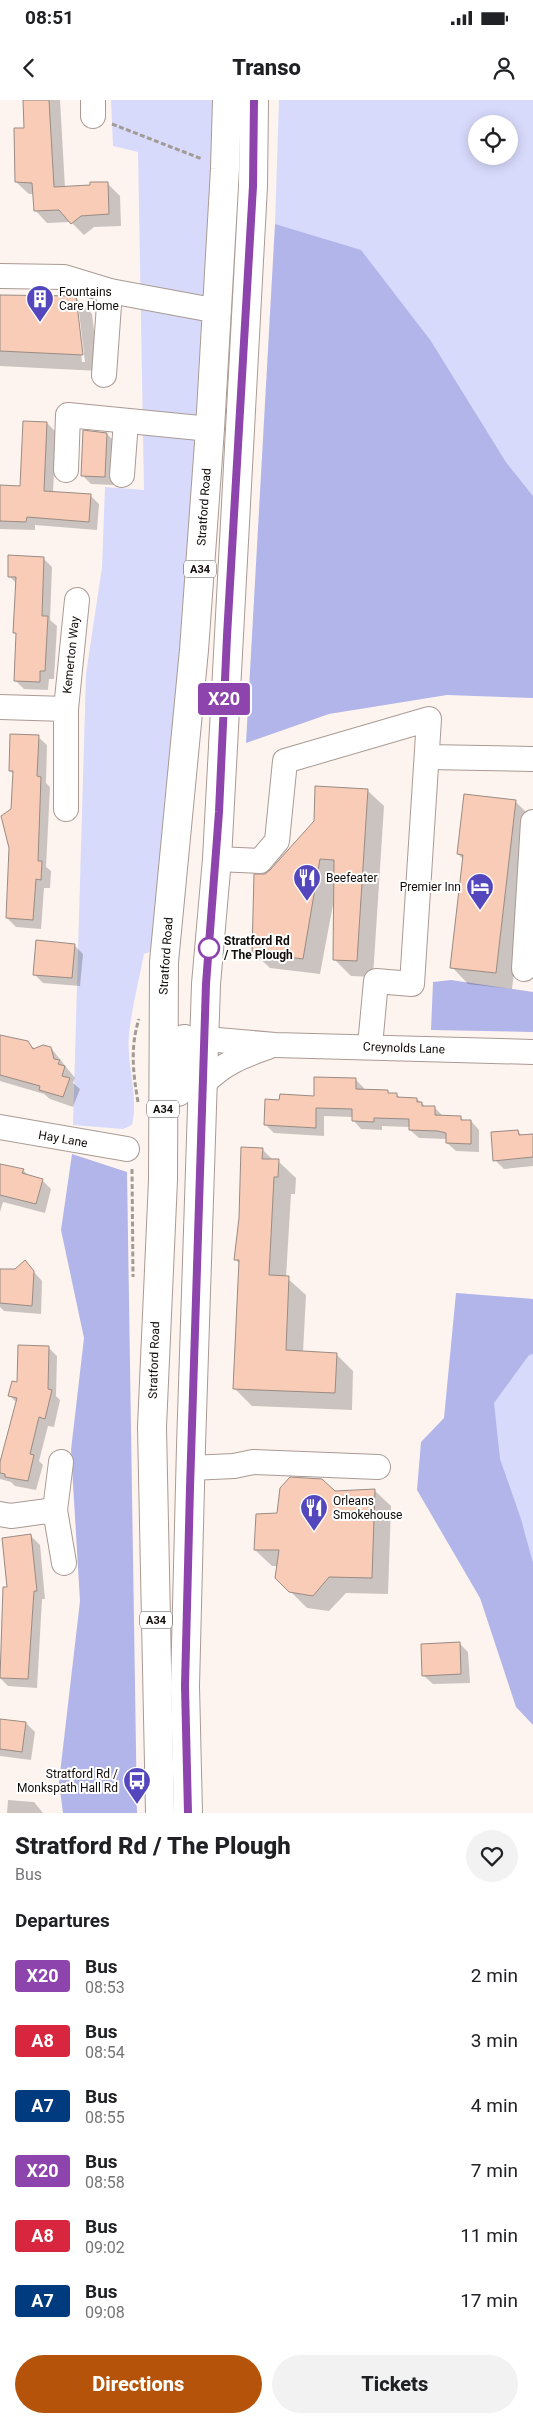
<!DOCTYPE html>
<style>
body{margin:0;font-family:Roboto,sans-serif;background:#f2f2f2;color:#202124;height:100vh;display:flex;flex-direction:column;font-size:19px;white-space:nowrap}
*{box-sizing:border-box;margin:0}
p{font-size:16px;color:#757577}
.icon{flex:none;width:28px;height:28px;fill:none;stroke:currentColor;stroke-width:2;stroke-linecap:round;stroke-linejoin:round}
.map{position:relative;height:1713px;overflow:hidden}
.details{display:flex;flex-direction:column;background:#fff;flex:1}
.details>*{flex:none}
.badge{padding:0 10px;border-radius:4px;font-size:18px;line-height:32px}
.buttons{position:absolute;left:468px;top:15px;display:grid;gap:10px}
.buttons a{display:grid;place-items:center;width:50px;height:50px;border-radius:50%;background:#fff;box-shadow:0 2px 12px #0003;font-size:25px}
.map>.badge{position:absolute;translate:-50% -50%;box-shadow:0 0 0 2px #fff}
h2{padding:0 15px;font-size:19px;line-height:45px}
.round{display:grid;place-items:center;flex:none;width:52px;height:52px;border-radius:26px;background:#f2f2f2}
.headline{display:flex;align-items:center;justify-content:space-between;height:85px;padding:0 15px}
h1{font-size:24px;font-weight:800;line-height:38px}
.primary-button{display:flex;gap:10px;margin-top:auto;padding:10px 15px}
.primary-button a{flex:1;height:58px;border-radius:30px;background:#b45309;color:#fff;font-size:20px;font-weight:800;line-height:58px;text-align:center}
.primary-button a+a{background:#f2f2f2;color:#202124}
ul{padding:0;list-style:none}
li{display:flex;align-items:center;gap:15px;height:65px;padding:0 15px}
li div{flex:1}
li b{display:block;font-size:19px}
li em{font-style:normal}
li .badge{min-width:55px;font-weight:700;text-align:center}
.status{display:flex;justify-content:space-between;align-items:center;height:35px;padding:0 25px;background:#fff;direction:ltr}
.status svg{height:14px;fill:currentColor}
header{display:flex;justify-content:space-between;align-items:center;height:65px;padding:0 15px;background:#fff;font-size:22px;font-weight:800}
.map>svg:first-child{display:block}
</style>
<div class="status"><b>08:51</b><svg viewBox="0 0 49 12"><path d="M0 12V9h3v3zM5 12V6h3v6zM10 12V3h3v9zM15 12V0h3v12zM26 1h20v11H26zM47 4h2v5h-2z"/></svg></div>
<header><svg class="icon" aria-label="back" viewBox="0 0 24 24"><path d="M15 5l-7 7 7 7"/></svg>Transo<svg class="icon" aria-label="person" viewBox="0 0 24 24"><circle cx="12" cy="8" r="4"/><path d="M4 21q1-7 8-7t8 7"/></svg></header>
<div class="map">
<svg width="533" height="1713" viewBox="0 0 533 1713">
<rect width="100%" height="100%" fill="#fef4ef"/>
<g fill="#d7dafb" fill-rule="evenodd">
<path d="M 111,0 L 214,0 L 212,102 L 174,635 L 153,851 L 144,854 C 139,880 132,907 129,934 C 126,964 139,995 132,1025 L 123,1029 L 73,1025 L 86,574 L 102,467 L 105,387 L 144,390 L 138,52 L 113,46 Z"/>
<path d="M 279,0 L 533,0 L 533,396 L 506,362 L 431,241 L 275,124 ZM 476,24 L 509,24 L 509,56 L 476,56 Z"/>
<polygon points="456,1193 533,1199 533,1603"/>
</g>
<g fill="#b2b5e9">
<polygon points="275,124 361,150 431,241 506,362 533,396 533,598 447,595 329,614 246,643"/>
<polygon points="451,880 533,892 533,932 431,930 433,882"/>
<polygon points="72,1054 127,1072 137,1713 63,1713 59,1682 80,1501 71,1350 84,1238 61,1130"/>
<polygon points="456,1193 533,1199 533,1254 529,1255 494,1303 500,1359 521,1419 533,1463 533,1625 516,1607 480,1498 417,1390 421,1342 444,1318"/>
</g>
<g fill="#0003" fill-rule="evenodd">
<polygon points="24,0 60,0 65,88 107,83 120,96 121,126 94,127 84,135 71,122 47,123 35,110 34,94 29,94 16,82 25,29"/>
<path d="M 0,196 L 75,197 L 92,214 L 99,271 L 0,266 ZM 76,212 L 79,212 L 85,262 L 82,262 Z"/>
<polygon points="47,323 56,332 53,392 90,395 99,404 97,430 35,425 35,430 0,429 0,386 22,387"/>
<polygon points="107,334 116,343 114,385 91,384 82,375"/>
<polygon points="43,458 52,467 50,520 57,526 54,579 49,579 48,590 24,589 15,580 17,535 14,532 17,484 9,476"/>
<polygon points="38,637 47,645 46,683 50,687 46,767 51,771 50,788 44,788 41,829 16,827 7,818 14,674 10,671"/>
<polygon points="367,690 384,706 373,877 351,876 334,859 335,794 320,874 270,868 253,852 266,775"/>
<polygon points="515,701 532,718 512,889 468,884 452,867 464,760 458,754"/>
<polygon points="74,845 83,854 80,886 43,883 34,874"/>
<polygon points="0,935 27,942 35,949 51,948 75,978 73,983 80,989 73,1007 50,999 44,994 0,981"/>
<polygon points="355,979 364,988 364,991 387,992 390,994 397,995 401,999 417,999 426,1007 434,1007 443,1016 460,1017 464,1021 471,1021 479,1030 479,1052 456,1051 447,1043 447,1039 419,1038 410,1030 410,1027 382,1026 382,1030 361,1029 353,1020 353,1017 324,1016 324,1036 274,1033 265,1024 280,1001 315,997"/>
<polygon points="518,1031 522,1036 533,1035 533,1066 504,1069 495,1060"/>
<polygon points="262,1049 273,1060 278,1061 296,1078 295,1094 291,1094 286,1177 306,1195 303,1252 336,1254 353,1271 352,1310 252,1306 234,1288 240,1164 235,1159"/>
<polygon points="0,1065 23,1070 30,1077 42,1080 51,1089 45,1113 3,1102 0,1112"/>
<polygon points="25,1162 42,1181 41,1214 4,1211 0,1207 0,1186"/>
<polygon points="48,1247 57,1256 56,1296 60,1300 54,1327 48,1326 39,1361 43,1365 36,1390 15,1386 11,1382 0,1379 0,1364 17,1303 10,1296"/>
<polygon points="374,1390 391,1406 388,1494 346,1493 329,1511 307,1508 290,1491 278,1466 272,1466 255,1450 278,1414 335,1393"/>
<polygon points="31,1436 40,1445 45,1499 42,1499 37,1588 8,1586 0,1578 4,1488 8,1489"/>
<polygon points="459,1543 468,1552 470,1583 433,1584 424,1576"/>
<polygon points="0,1620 26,1623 35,1632 31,1660 0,1656 0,1660"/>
<polygon points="8,1700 34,1702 43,1713 7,1713"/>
</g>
<g fill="#f8ccb6" stroke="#9a8b84">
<polygon points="23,0 49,0 54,87 90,85 90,82 108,82 109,114 81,116 71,124 59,110 34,111 32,83 15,82 14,28 24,28"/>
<polygon points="0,195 76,196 83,255 0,251"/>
<polygon points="23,321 47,322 44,391 91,394 89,422 27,417 26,422 0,421 0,385 20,386"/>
<polygon points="83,330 107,333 105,377 81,376"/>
<polygon points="8,455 44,457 42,516 48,516 45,571 40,571 40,582 14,581 16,533 13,533 16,477 8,477"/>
<polygon points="10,634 39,635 37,676 41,677 38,761 42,761 41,780 36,779 33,820 6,818 9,748 1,716 11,709 13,671 9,671"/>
<polygon points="315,686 368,689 357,861 333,860 334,760 320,759 303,859 252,852 254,774 265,774 270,770 314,721"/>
<polygon points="464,694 516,700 496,873 450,868 463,755 457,754"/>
<polygon points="36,840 75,844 72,878 33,875"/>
<polygon points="0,935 28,941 33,949 43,945 51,947 54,959 60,960 58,964 65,966 62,976 70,978 63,997 39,990 40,986 0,975"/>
<polygon points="314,977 356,978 356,989 388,990 388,993 397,993 397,997 417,998 417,1002 422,1002 422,1006 435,1006 435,1015 461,1016 461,1020 471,1020 471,1044 446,1043 446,1033 438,1031 409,1030 409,1019 374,1018 374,1022 352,1021 352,1009 316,1008 316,1028 264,1025 265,999 279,1000 280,994 314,996"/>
<polygon points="518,1030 519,1035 533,1034 533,1057 493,1061 491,1032"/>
<polygon points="241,1047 263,1048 262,1059 279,1059 278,1077 274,1077 269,1175 289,1176 286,1250 337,1253 335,1293 233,1289 239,1160 234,1160 239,1118"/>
<polygon points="0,1064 24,1069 22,1073 43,1079 36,1104 0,1095"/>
<polygon points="25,1160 34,1171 32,1206 0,1203 0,1169 15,1169"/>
<polygon points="18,1245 49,1246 48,1289 52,1290 45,1319 39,1317 30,1354 34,1355 28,1381 5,1377 5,1374 0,1373 0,1362 17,1298 8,1296 12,1281 17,1282"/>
<polygon points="290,1377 322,1379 335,1391 375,1389 372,1478 329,1477 313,1496 289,1492 275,1478 279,1450 254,1450 256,1414 277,1413 280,1388"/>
<polygon points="31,1434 37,1491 34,1491 28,1579 0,1578 3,1487 7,1487 2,1438"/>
<polygon points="460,1542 461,1574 422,1576 421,1544"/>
<polygon points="0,1619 26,1622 22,1652 0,1649"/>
</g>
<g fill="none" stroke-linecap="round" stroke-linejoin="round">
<defs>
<g id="minor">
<polyline points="93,16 93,0"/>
<polyline points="0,176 64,177 110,191 218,211"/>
<polyline points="104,275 110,191"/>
<polyline points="66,370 68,315 210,329"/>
<polyline points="122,375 126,321"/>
<polyline points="0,607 66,609 66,709"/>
<polyline points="66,609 77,500"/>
<polyline points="427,657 533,659"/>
<polyline points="217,759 260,761 277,741 285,661 429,619 412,884 376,881 370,946"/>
<polyline points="524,869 533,722"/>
<polyline points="206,939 275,945 533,952"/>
<path d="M 204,983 C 224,963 242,956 268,947"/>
<polyline points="0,1027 127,1049"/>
<polyline points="190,1368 234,1366 253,1362 378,1367"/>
<polyline points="55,1410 61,1362"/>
<polyline points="0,1414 11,1416 55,1410 64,1463"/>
</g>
<g id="highway">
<polyline points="178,992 184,939"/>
<polyline points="160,1713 152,1327 163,1080 164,862 194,550 210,329 225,69 227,0"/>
<polyline points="188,1713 185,1586 191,1346 206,884 217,759 253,86 254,0"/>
</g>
</defs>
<use href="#minor" stroke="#a99a93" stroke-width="26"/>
<use href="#highway" stroke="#a99a93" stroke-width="30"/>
<g stroke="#a29a95" stroke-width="3" stroke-dasharray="5 2.5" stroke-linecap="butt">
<polyline points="112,24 202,59"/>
<path d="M 138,1002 C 133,973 130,947 139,919"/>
<polyline points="132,1069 133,1177"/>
</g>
<use href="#minor" stroke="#fff" stroke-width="24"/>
<use href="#highway" stroke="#fff" stroke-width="28"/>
</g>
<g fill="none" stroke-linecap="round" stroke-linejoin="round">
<defs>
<polyline id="line" points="188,1713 185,1586 190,1388 206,884 219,712 227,536 253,86 254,0"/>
</defs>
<use href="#line" stroke="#fff" stroke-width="11"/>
<use href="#line" stroke="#8e44ad" stroke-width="8"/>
</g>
<defs>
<symbol id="building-pin" viewBox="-11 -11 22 30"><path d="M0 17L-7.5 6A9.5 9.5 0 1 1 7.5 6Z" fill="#5447be" stroke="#fff"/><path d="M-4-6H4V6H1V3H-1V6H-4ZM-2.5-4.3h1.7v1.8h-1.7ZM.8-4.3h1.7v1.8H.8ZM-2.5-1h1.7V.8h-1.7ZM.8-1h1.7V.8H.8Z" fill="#fff"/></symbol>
<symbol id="restaurant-pin" viewBox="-11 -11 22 30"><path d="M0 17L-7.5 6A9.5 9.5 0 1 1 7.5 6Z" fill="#5447be" stroke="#fff"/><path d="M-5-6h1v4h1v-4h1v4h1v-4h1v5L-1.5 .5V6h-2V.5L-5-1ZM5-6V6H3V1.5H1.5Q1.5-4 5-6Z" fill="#fff"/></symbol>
<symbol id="hotel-pin" viewBox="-11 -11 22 30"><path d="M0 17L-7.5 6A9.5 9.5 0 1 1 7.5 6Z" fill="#5447be" stroke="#fff"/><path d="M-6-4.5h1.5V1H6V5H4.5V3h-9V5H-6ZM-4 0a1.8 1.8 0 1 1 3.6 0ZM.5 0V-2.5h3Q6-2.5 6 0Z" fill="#fff"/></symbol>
<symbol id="bus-pin" viewBox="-11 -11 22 30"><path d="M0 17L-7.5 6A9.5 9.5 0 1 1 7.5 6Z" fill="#5447be" stroke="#fff"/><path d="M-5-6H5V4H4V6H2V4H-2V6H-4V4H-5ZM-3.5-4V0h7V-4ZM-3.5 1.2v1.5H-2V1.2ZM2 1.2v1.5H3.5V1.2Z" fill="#fff"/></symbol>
</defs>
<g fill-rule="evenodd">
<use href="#building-pin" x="24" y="183" width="32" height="43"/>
<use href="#restaurant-pin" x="291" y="762" width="32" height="43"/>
<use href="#hotel-pin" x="464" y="771" width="32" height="43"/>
<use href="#restaurant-pin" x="298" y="1392" width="32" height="43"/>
<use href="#bus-pin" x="121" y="1665" width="32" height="43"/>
</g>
<circle fill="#fff" stroke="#8e44ad" stroke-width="2.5" cx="209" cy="848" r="10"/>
<g text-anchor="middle" stroke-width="4" stroke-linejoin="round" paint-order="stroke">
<g fill="#fff" stroke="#585553" stroke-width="1">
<rect x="184" y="460.5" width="32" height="17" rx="4"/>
<rect x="147" y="1000.5" width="32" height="17" rx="4"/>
<rect x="140" y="1511.5" width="32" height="17" rx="4"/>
</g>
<g font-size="11" font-weight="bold" fill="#110c09">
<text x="200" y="473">A34</text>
<text x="163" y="1013">A34</text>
<text x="156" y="1524">A34</text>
</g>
<g font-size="12" fill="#110c09" stroke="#fff" text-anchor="start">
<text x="59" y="196">Fountains<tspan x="59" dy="14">Care Home</tspan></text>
<text x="326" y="782">Beefeater</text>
<text x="461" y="791" text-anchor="end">Premier Inn</text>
<text x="333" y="1405">Orleans<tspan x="333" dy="14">Smokehouse</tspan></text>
<text x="118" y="1678" text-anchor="end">Stratford Rd /<tspan x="118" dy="14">Monkspath Hall Rd</tspan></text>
</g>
<g font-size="12" fill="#110c09" stroke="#fff">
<text transform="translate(204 407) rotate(-86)" y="4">Stratford Road</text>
<text transform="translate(71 555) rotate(-84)" y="4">Kemerton Way</text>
<text transform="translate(166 856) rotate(-86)" y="4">Stratford Road</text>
<text transform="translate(404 948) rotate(2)" y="4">Creynolds Lane</text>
<text transform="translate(63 1039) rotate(10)" y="4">Hay Lane</text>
<text transform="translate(154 1260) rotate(-88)" y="4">Stratford Road</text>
</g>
<g font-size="12" font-weight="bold" fill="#110c09" stroke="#fff" text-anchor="start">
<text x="224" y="845">Stratford Rd<tspan x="224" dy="14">/ The Plough</tspan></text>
</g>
</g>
</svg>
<div class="buttons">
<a><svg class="icon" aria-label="locate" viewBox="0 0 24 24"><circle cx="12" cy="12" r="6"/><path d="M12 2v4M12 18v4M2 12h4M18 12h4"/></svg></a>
</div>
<b class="badge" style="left:224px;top:599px;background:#8e44ad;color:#fff">X20</b>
</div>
<section class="details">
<div class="headline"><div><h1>Stratford Rd / The Plough</h1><p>Bus</p></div><a class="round"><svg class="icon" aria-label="heart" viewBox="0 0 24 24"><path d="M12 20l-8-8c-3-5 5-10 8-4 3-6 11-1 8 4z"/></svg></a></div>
<h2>Departures</h2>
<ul>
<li><span class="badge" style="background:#8e44ad;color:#fff">X20</span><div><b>Bus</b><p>08:53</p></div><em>2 min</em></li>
<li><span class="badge" style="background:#d7263d;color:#fff">A8</span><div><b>Bus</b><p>08:54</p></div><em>3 min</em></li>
<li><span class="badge" style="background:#003b80;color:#fff">A7</span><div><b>Bus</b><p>08:55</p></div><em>4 min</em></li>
<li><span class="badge" style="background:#8e44ad;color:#fff">X20</span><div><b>Bus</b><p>08:58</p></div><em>7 min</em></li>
<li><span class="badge" style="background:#d7263d;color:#fff">A8</span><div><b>Bus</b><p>09:02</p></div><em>11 min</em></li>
<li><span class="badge" style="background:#003b80;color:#fff">A7</span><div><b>Bus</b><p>09:08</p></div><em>17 min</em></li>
</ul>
<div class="primary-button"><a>Directions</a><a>Tickets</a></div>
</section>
